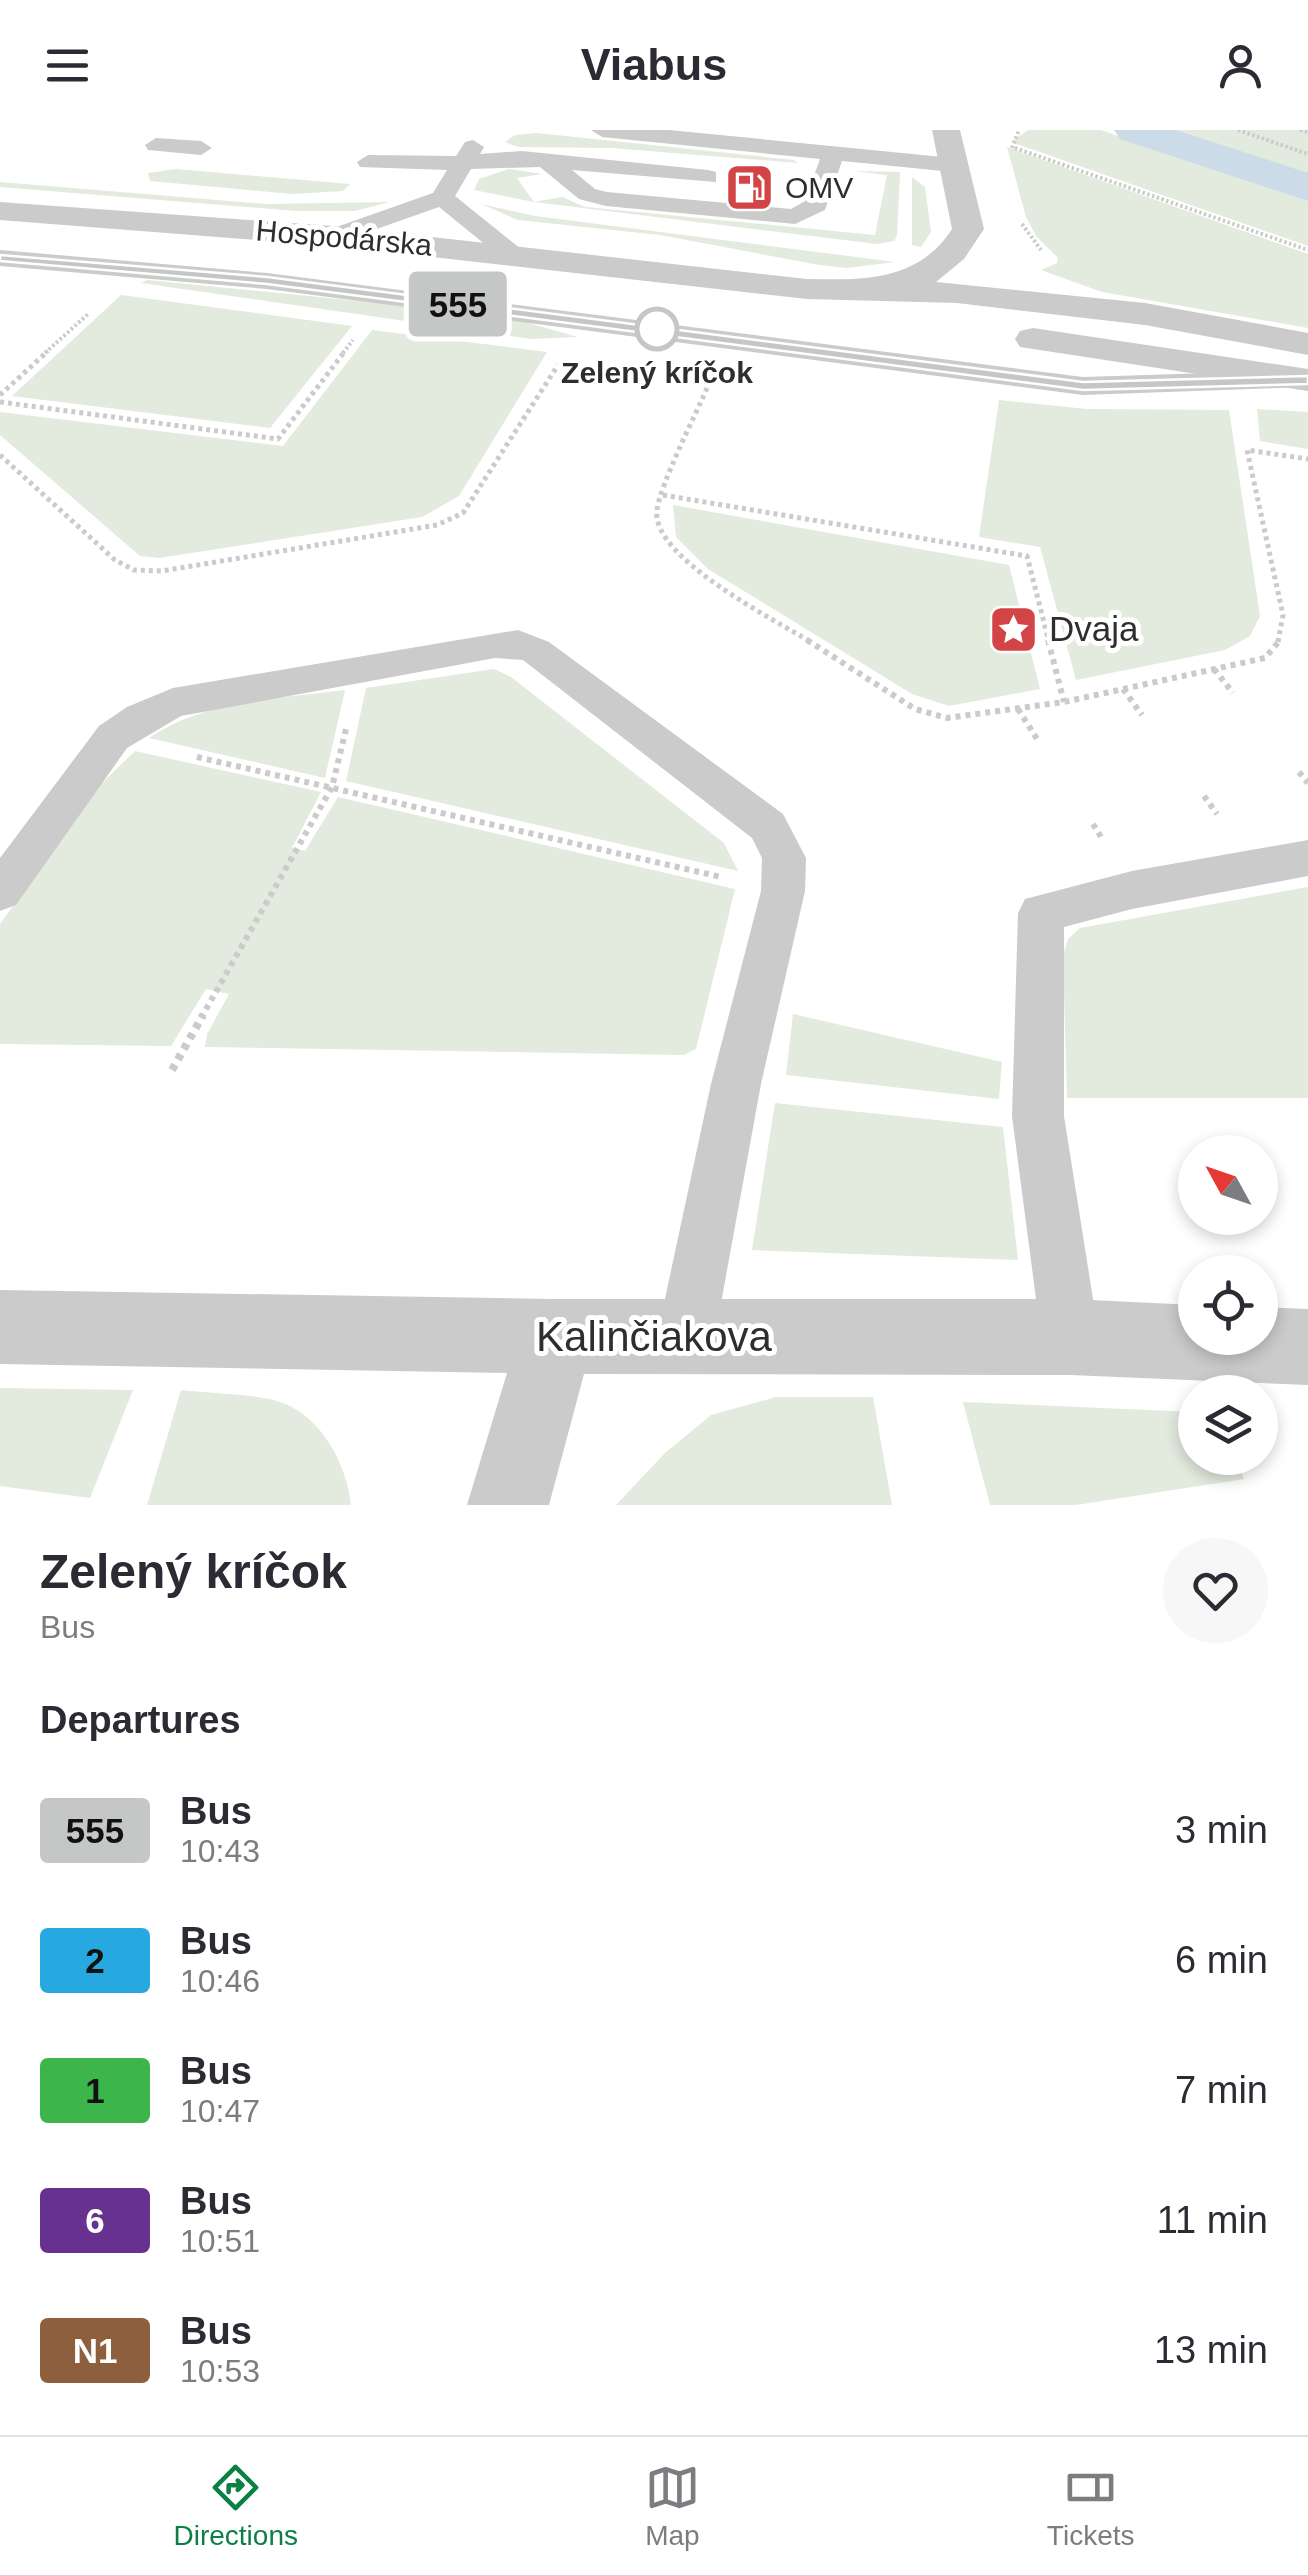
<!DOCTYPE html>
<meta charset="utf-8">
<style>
body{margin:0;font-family:Arial,sans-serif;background:#f7f7f7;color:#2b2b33;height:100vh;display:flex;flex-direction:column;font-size:38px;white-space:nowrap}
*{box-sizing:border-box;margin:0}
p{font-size:32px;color:#7c7c81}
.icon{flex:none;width:55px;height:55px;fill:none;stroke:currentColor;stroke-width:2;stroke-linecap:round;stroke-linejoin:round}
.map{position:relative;height:1375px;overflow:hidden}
.panel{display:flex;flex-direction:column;background:#fff;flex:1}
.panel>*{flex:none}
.badge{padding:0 20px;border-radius:8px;font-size:35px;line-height:65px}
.needle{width:65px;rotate:310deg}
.controls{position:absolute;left:1178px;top:1005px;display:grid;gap:20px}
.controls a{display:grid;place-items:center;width:100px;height:100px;border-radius:50%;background:#fff;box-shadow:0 5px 15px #0003;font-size:50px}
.map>.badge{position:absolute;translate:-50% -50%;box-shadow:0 0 0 5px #fff}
h2{padding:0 40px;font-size:38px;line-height:90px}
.round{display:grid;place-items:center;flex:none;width:105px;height:105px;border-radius:52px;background:#f7f7f7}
.summary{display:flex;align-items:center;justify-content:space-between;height:170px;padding:0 40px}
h1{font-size:48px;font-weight:700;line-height:75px}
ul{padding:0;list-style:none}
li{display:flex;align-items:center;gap:30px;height:130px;padding:0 40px}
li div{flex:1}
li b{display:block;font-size:38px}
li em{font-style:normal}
li .badge{min-width:110px;font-weight:700;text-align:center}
header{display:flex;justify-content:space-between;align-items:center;height:130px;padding:0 40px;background:#fff;font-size:45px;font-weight:700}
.tab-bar{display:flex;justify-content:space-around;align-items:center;height:140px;border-top:2px solid #e1e1e2;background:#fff;font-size:28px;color:#7c7c81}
.tab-bar a{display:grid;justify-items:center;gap:5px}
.tab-bar .selected{color:#0b8043}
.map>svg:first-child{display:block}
</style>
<header><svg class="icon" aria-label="menu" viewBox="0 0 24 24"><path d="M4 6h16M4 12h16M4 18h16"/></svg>Viabus<svg class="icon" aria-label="person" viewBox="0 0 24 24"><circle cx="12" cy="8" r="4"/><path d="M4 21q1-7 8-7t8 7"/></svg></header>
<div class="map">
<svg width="1308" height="1375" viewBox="0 0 1308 1375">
<rect width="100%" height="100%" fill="#fff"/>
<g fill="#e3eade">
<polygon points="1028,0 1101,0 1308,71 1308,116 1011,12"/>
<polygon points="1172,0 1308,0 1308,47"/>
<polygon points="537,3 794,30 798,33 611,18 518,17 505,12 515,5"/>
<polygon points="1007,17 1308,124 1308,198 1102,162 1041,140 1057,133 1058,128 1036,106 1026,87"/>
<polygon points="176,39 350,54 343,61 292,64 150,51 148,43"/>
<polygon points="509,39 542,44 517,48 534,72 562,67 585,77 875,105 887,45 854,41 900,42 897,106 894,111 877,114 534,72 474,60 479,49"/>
<polygon points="912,47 925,57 931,102 921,117 912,115"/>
<polygon points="0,52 266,74 390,72 355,81 296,81 0,57"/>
<polygon points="481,74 535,86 895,132 847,138 819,135 660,105 518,90"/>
<polygon points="147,150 500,185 578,207 531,209 141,153"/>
<polygon points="121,165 352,196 270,298 12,266"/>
<polygon points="372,200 547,222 459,366 422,387 159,428 140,426 0,305 0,282 283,316"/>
<polygon points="999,270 1087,279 1229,280 1260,486 1250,506 1225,520 1076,550 1040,417 979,407"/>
<polygon points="1257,279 1308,282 1308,319 1260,311"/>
<polygon points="673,375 1009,435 1040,559 949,576 912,564 708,439 676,407"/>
<polygon points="494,539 511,547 724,713 738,741 346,651 366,558"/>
<path d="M 345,560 L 325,648 L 149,608 C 207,569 278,569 345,560 Z"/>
<polygon points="135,621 321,662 292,718 305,721 338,667 735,759 696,919 684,925 205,917 207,904 229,864 206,859 171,916 0,914 0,794 100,655"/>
<polygon points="1308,757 1308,968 1067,968 1063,825 1068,809 1080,798"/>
<polygon points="793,884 1002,932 999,969 786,945"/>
<polygon points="775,973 1003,997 1018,1130 752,1120"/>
<polygon points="0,1258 133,1260 90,1368 0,1356"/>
<path d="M 181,1260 C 212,1264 247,1263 277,1271 C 320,1283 347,1334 351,1375 L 147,1375 Z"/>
<polygon points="776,1267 873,1267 892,1375 616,1375 665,1323 711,1285"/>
<polygon points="963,1272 1195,1282 1195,1328 1237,1328 1244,1349 1076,1375 990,1375"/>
</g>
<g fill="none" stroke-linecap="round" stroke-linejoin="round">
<polygon fill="#ccdbe8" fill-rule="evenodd" points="1114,0 1176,0 1308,43 1308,71 1120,9"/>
<g stroke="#cbcbcb" stroke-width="4" stroke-dasharray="2.5 2.5" stroke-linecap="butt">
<polyline points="1238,0 1308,24"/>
<polyline points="1300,0 1308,2"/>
<polyline points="1012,18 1019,0"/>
<polyline points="1015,18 1308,120"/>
<polyline points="1022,94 1041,120"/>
<polyline points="45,223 88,184"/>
<polyline points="343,223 353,210"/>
</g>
<g stroke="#cbcbcb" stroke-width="5" stroke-dasharray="4 4" stroke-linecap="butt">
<path d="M 707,258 C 695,286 660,355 657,380 C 650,427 775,490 811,512"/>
<polyline points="0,265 48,221"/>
<polyline points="0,272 278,309 345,221"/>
<polyline points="0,325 115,430 134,440 162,441 437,395 463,383 558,235"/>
<polyline points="663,365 1027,426 1049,512"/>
<polyline points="1278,512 1283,485 1247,320 1308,329"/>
</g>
<g stroke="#cbcbcb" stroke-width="6" stroke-dasharray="5 5" stroke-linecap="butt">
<polyline points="807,510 915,579 947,588 1064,572 1265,528 1280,510"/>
<polyline points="1048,510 1064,572"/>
<polyline points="1214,539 1233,563"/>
<polyline points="1123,559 1142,585"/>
<polyline points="1018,579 1037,609"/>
<polyline points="197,627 721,747"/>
<polyline points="1299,642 1308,653"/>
<polyline points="1204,666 1217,684"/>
<polyline points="1093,694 1101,707"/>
<polyline points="201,888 332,657 347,595"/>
</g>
<polyline stroke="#cbcbcb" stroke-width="8" stroke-dasharray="6 6" stroke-linecap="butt" points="172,940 203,885"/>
<g fill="#cbcbcb" fill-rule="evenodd">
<polygon points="591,0 669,0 953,28 965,35 953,42 842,31 825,80 795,94 606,76 579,69 540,37 471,39 455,66 521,119 525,124 521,129 503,129 439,77 334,114 321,106 325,101 433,63 447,40 360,37 357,32 368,25 456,26 465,12 473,10 484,17 480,24 522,21 708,40 716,42 716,52 572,40 595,59 607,62 791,79 805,71 820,29 602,7"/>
<polygon points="156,8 201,11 212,18 201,25 148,20 145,15"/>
<polygon points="0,120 267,143 1083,247 1303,240 1308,241 1308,257 1083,265 267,159 0,136"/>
<polygon points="518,500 549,512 783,684 806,728 805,761 761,954 715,1206 706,1226 686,1235 666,1226 657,1206 711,954 761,761 762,728 752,708 523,530 495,528 181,586 127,618 16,775 0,781 0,728 99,596 127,577 173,558"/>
<polygon points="1308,710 1308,746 1132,779 1064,797 1064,986 1099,1207 1090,1227 1070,1236 1050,1227 1041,1207 1012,986 1018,783 1025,769 1132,741"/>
</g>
<polygon fill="#cbcbcb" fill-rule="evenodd" points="0,1160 556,1169 1070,1169 1195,1175 1195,1208 1260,1208 1260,1177 1308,1179 1308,1255 1070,1245 584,1244 549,1375 467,1375 507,1243 0,1234"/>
<g fill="#cbcbcb" fill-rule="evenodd">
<path d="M 932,0 L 960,0 L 984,99 L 964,129 L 936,152 L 1145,173 L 1308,203 L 1308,225 L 1145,195 L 957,173 L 807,169 L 334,116 L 0,90 L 0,72 L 334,96 L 807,149 C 862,150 918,152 952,99 Z"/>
<polygon points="1033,198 1308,239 1308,261 1020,217 1015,209 1020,201"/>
</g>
</g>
<polygon fill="#c5c6c6" stroke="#fff" stroke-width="2.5" points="0,125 267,147 1083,252 1308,246 1308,254 1083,260 267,154 0,131"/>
<defs>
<symbol id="fuel-square" viewBox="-11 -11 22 22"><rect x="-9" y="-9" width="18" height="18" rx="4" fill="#d24446" stroke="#fff"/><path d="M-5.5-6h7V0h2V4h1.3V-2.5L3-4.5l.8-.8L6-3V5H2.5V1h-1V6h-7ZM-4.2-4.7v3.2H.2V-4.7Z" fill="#fff"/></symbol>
<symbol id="sight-square" viewBox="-11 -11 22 22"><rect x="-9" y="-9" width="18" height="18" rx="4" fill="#d24446" stroke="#fff"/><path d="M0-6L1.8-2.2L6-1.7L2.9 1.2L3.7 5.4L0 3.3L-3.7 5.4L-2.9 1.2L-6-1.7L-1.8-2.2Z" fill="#fff"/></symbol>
</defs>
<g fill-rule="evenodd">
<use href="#fuel-square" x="722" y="30" width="55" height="55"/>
<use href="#sight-square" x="986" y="472" width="55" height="55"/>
</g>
<circle fill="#fff" stroke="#c5c6c6" stroke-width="5" cx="657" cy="199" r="20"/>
<g text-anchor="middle" stroke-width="10" stroke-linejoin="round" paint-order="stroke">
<g font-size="30" fill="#2e2e2e" stroke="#fff" text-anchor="start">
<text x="785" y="68">OMV</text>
</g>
<g font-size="30" fill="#2e2e2e" stroke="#fff">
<text transform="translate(344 108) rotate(5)" y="10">Hospodárska</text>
</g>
<g font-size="30" font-weight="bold" fill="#2e2e2e" stroke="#fff">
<text x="657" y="253">Zelený kríčok</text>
</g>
<g font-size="35" fill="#2e2e2e" stroke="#fff" text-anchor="start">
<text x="1049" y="511">Dvaja</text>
</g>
<g font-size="42" fill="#2e2e2e" stroke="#fff">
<text x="654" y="1221">Kalinčiakova</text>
</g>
</g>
</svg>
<div class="controls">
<a><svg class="needle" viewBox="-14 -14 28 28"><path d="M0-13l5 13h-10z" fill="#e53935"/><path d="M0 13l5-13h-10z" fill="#7c7c81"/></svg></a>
<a><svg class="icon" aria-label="locate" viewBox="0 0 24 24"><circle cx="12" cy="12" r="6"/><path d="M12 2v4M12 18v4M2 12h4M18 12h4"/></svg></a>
<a><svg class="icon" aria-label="layers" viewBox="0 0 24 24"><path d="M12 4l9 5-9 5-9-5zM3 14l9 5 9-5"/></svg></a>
</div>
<b class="badge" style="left:458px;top:174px;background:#c5c6c6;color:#111">555</b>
</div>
<section class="panel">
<div class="summary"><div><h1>Zelený kríčok</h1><p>Bus</p></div><a class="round"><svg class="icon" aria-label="heart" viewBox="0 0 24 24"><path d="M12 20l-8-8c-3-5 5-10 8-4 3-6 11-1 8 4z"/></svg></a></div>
<h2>Departures</h2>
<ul>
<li><span class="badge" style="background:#c5c6c6;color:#111">555</span><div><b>Bus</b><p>10:43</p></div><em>3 min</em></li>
<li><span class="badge" style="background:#26a9e1;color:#111">2</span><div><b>Bus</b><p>10:46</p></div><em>6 min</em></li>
<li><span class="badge" style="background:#3cb54a;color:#111">1</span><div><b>Bus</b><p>10:47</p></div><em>7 min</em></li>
<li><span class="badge" style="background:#66318f;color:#fff">6</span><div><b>Bus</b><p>10:51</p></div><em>11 min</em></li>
<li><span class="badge" style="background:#8d5f3d;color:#fff">N1</span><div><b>Bus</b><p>10:53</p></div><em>13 min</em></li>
</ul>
</section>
<nav class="tab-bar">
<a class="selected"><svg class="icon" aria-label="directions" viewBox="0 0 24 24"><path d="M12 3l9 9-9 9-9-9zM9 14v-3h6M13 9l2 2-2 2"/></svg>Directions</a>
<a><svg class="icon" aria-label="map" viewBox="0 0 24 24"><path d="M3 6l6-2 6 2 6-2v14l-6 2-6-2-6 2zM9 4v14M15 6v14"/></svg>Map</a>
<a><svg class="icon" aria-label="tickets" viewBox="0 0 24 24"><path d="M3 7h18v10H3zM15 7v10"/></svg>Tickets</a>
</nav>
